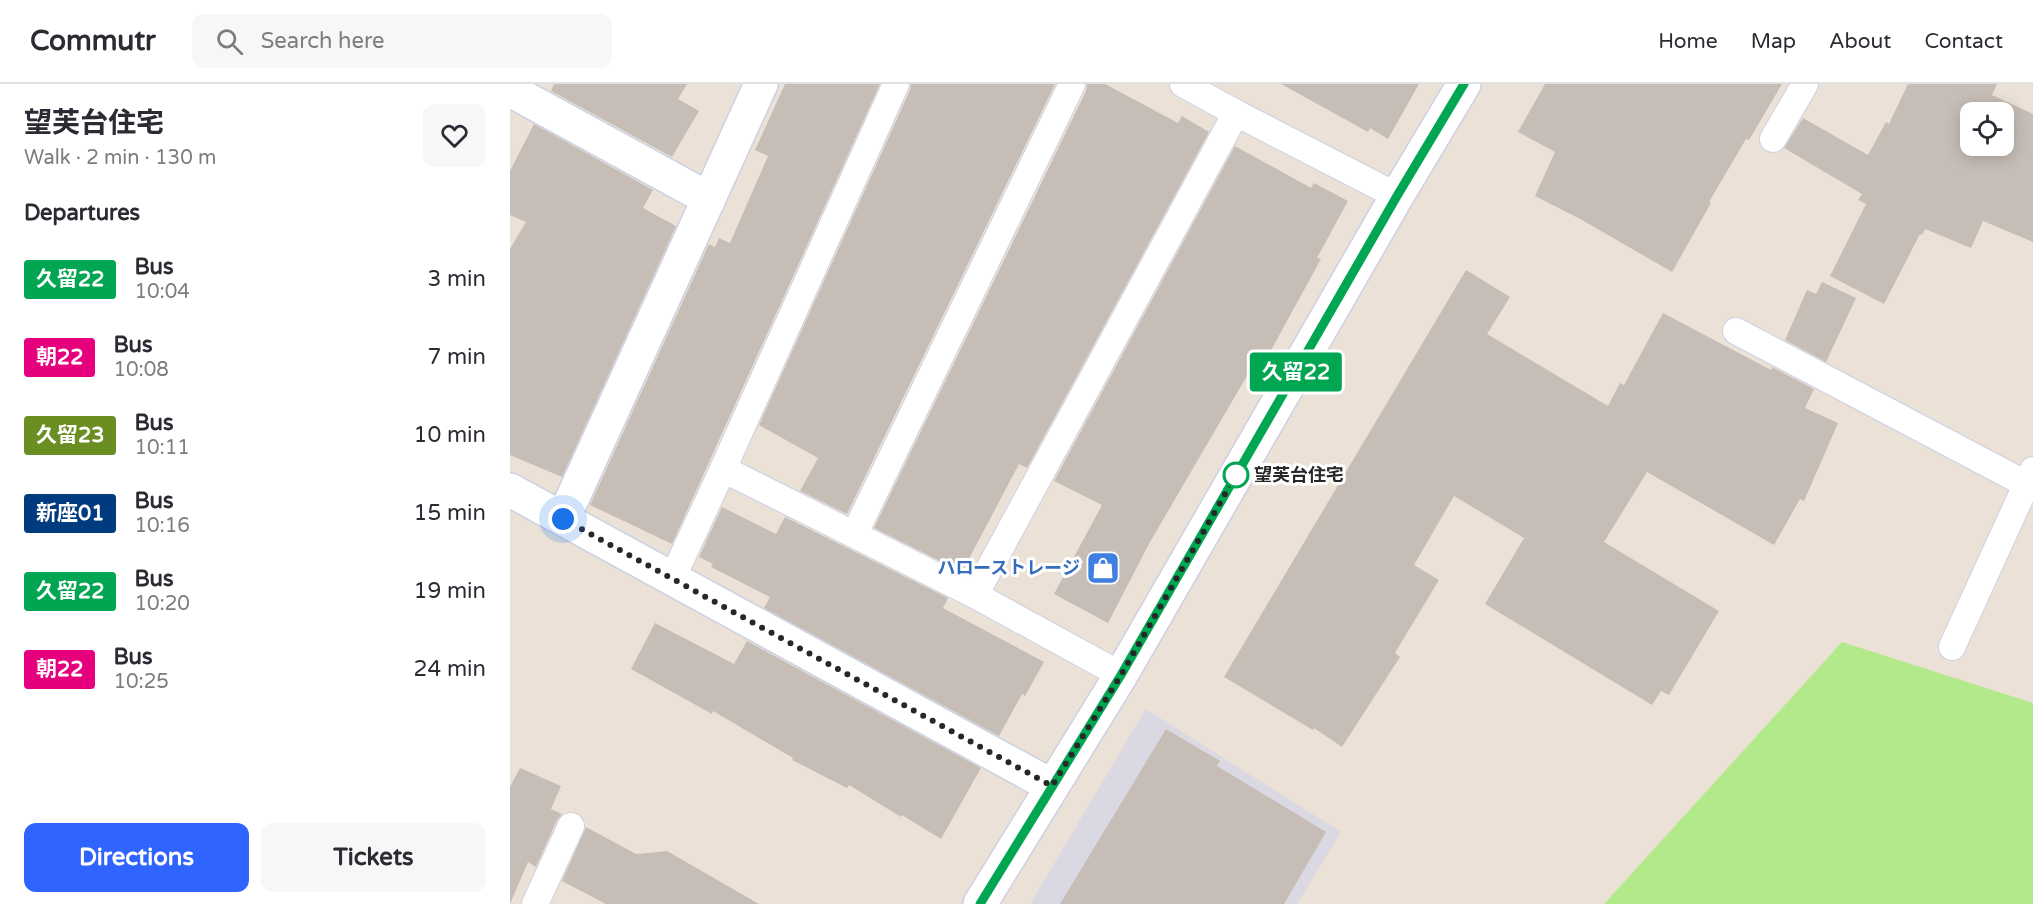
<!DOCTYPE html>
<meta charset="utf-8">
<style>
body{margin:0;font-family:"Varela Round","Noto Sans JP",sans-serif;background:#f7f7f7;color:#2b2b33;height:100vh;display:flex;flex-direction:column;font-size:22px;white-space:nowrap}
*{box-sizing:border-box;margin:0}
p{font-size:20px;color:#7c7c81}
.icon{flex:none;width:33px;height:33px;fill:none;stroke:currentColor;stroke-width:2;stroke-linecap:round;stroke-linejoin:round}
.map{position:relative;flex:1;overflow:hidden}
.panel{display:flex;flex-direction:column;background:#fff;width:510px}
.panel>*{flex:none}
.badge{padding:0 12px;border-radius:4px;font-size:21px;line-height:39px}
.fabs{position:absolute;left:1450px;top:18px;display:grid;gap:12px}
.fabs a{display:grid;place-items:center;width:54px;height:54px;border-radius:12px;background:#fff;box-shadow:0 3px 15px #0003;font-size:30px}
.you{position:absolute;width:30px;height:30px;margin:-15px;border:4px solid #fff;border-radius:50%;background:#1a73e8;box-shadow:0 0 0 9px #1a73e833}
.map>.badge{position:absolute;translate:-50% -50%;box-shadow:0 0 0 3px #fff}
h2{padding:0 24px;font-size:22px;line-height:54px}
.round{display:grid;place-items:center;flex:none;width:63px;height:63px;border-radius:12px;background:#f7f7f7}
.summary{display:flex;align-items:center;justify-content:space-between;height:102px;padding:0 24px}
h1{font-size:28px;font-weight:700;line-height:45px}
.cta{display:flex;gap:12px;margin-top:auto;padding:12px 24px}
.cta a{flex:1;height:69px;border-radius:12px;background:#3064ff;color:#fff;font-size:24px;font-weight:700;line-height:69px;text-align:center}
.cta a+a{background:#f7f7f7;color:#2b2b33}
ul{padding:0;list-style:none}
li{display:flex;align-items:center;gap:18px;height:78px;padding:0 24px}
li div{flex:1}
li b{display:block;font-size:22px}
li em{font-style:normal}
li .badge{min-width:66px;font-weight:700;text-align:center}
header{display:flex;align-items:center;gap:36px;box-sizing:border-box;height:84px;padding:0 30px;background:#fff;border-bottom:2px solid #e1e1e2}
header strong{font-size:28px}
nav{display:flex;gap:33px;margin-inline-start:auto;font-size:21px}
.search{width:420px;height:54px;background:#f7f7f7;display:flex;align-items:center;gap:15px;box-sizing:border-box;padding:0 21px;border-radius:12px;color:#7c7c81;font-size:22px}
main{display:flex;flex:1;min-height:0}
.map>svg:first-child{display:block}
</style>
<header>
<strong>Commutr</strong>
<div class="search"><svg class="icon" aria-label="search" viewBox="0 0 24 24"><circle cx="10" cy="10" r="6"/><path d="M15 15l6 6"/></svg>Search here</div>
<nav><a>Home</a><a>Map</a><a>About</a><a>Contact</a></nav>
</header>
<main>
<section class="panel">
<div class="summary"><div><h1>望芙台住宅</h1><p>Walk · 2 min · 130 m</p></div><a class="round"><svg class="icon" aria-label="heart" viewBox="0 0 24 24"><path d="M12 20l-8-8c-3-5 5-10 8-4 3-6 11-1 8 4z"/></svg></a></div>
<h2>Departures</h2>
<ul>
<li><span class="badge" style="background:#00a651;color:#fff">久留22</span><div><b>Bus</b><p>10:04</p></div><em>3 min</em></li>
<li><span class="badge" style="background:#e6007e;color:#fff">朝22</span><div><b>Bus</b><p>10:08</p></div><em>7 min</em></li>
<li><span class="badge" style="background:#6b8e23;color:#fff">久留23</span><div><b>Bus</b><p>10:11</p></div><em>10 min</em></li>
<li><span class="badge" style="background:#003b80;color:#fff">新座01</span><div><b>Bus</b><p>10:16</p></div><em>15 min</em></li>
<li><span class="badge" style="background:#00a651;color:#fff">久留22</span><div><b>Bus</b><p>10:20</p></div><em>19 min</em></li>
<li><span class="badge" style="background:#e6007e;color:#fff">朝22</span><div><b>Bus</b><p>10:25</p></div><em>24 min</em></li>
</ul>
<div class="cta"><a>Directions</a><a>Tickets</a></div>
</section>
<div class="map">
<svg width="1523" height="820" viewBox="0 0 1523 820">
<rect width="100%" height="100%" fill="#ece1d6"/>
<polygon fill="#dad8e3" points="636,625 831,748 787,820 520,820"/>
<polygon fill="#b2e98b" points="1332,558 1523,619 1523,820 1094,820"/>
<g fill="#c6beb6" fill-rule="evenodd">
<polygon points="44,0 177,0 168,15 189,27 162,73 41,7"/>
<polygon points="275,0 370,0 162,460 80,421 199,160 205,163 209,154 220,159 258,72 245,66"/>
<polygon points="401,0 545,0 337,430 290,407 308,374 249,341 400,6"/>
<polygon points="577,0 595,0 668,39 672,32 699,48 517,384 509,380 452,488 364,444 576,7"/>
<polygon points="771,0 909,0 878,55 860,44 858,48"/>
<polygon points="1035,0 1272,0 1239,56 1236,55 1199,118 1201,119 1162,188 1072,136 1025,112 1045,68 1008,48"/>
<path d="M 1398,0 L 1487,0 L 1482,11 L 1523,30 L 1523,158 L 1473,137 L 1461,164 L 1415,145 L 1412,151 L 1410,150 L 1374,220 L 1320,192 L 1356,120 L 1348,116 L 1352,110 L 1274,64 L 1293,34 L 1358,71 L 1376,38 L 1379,40 ZM 1461,28 L 1494,28 L 1494,62 L 1461,62 Z"/>
<polygon points="24,40 143,106 133,124 166,142 52,393 0,371 0,165 16,138 0,131 0,87"/>
<polygon points="725,62 801,104 804,99 838,117 807,174 811,175 755,277 748,273 640,458 598,539 544,510 592,421 544,397"/>
<polygon points="956,186 1000,213 977,250 1098,322 1110,299 1114,301 1153,229 1261,286 1262,283 1304,305 1295,324 1328,339 1294,417 1290,415 1264,461 1137,388 1094,458 1209,527 1159,611 1151,607 1142,621 975,520 1014,454 944,412 904,481 929,496 885,569 890,573 832,663 804,644 803,646 714,593"/>
<polygon points="1312,198 1346,214 1316,278 1275,256 1297,206 1306,210"/>
<polygon points="212,423 266,450 275,433 438,514 433,524 534,578 515,612 512,610 489,652 254,524 260,513 201,483 203,480 189,473"/>
<polygon points="145,539 224,580 237,557 471,684 431,755 392,731 391,733 339,701 337,704 282,676 283,674 203,627 202,630 121,585"/>
<polygon points="656,645 710,677 707,682 816,748 774,820 550,820"/>
<polygon points="10,684 51,702 41,725 52,730 47,736 26,783 18,778 0,820 0,703"/>
<polygon points="76,743 126,770 157,767 249,820 96,820 52,797"/>
</g>
<g fill="none" stroke-linecap="round" stroke-linejoin="round">
<defs>
<g id="service">
<polyline points="673,0 726,29 887,112"/>
<polyline points="1263,55 1295,0"/>
<polyline points="1226,247 1516,400"/>
<polyline points="213,385 465,511 611,591"/>
<polyline points="345,449 562,0"/>
<polyline points="162,495 213,385 386,0"/>
<polyline points="465,511 726,29"/>
<polyline points="1442,563 1523,386"/>
<polyline points="25,820 61,742"/>
</g>
<g id="minor">
<polyline points="0,6 199,115"/>
<polyline points="0,406 542,702"/>
<polyline points="53,435 251,0"/>
</g>
<polyline id="tertiary" points="470,820 611,591 887,112 954,0"/>
</defs>
<use href="#service" stroke="#cbd1e2" stroke-width="28"/>
<use href="#minor" stroke="#cbd1e2" stroke-width="36"/>
<use href="#tertiary" stroke="#cbd1e2" stroke-width="36"/>
<use href="#service" stroke="#fff" stroke-width="26"/>
<use href="#minor" stroke="#fff" stroke-width="33"/>
<use href="#tertiary" stroke="#fff" stroke-width="33"/>
</g>
<g fill="none" stroke-linecap="round" stroke-linejoin="round">
<defs>
<polyline id="line" points="470,820 611,591 887,112 954,0"/>
</defs>
<use href="#line" stroke="#fff" stroke-width="14"/>
<use href="#line" stroke="#00a651" stroke-width="9"/>
<polyline stroke="#272727" stroke-width="6" stroke-dasharray="0 10.8" points="53,435 542,702 611,591 726,391"/>
</g>
<defs>
<symbol id="shop-square" viewBox="-11 -11 22 22"><rect x="-9" y="-9" width="18" height="18" rx="4" fill="#3f7fe0" stroke="#fff"/><path d="M-5-2.5h2.3a2.7 3.5 0 0 1 5.4 0H5L5.5 6h-11ZM-1.5-2.5h3a1.5 2.3 0 0 0-3 0Z" fill="#fff"/></symbol>
</defs>
<g fill-rule="evenodd">
<use href="#shop-square" x="574" y="465" width="38" height="38"/>
</g>
<circle fill="#fff" stroke="#00a651" stroke-width="3" cx="726" cy="391" r="12"/>
<g text-anchor="middle" stroke-width="6" stroke-linejoin="round" paint-order="stroke">
<g font-size="18" font-weight="bold" fill="#272727" stroke="#fff" text-anchor="start">
<text x="744" y="397">望芙台住宅</text>
</g>
<g font-size="18" font-weight="bold" fill="#366cbe" stroke="#fff" text-anchor="end">
<text x="570" y="490">ハローストレージ</text>
</g>
</g>
</svg>
<div class="fabs">
<a><svg class="icon" aria-label="locate" viewBox="0 0 24 24"><circle cx="12" cy="12" r="6"/><path d="M12 2v4M12 18v4M2 12h4M18 12h4"/></svg></a>
</div>
<div class="you" style="left:53px;top:435px"></div>
<b class="badge" style="left:786px;top:288px;background:#00a651;color:#fff">久留22</b>
</div>
</main>
